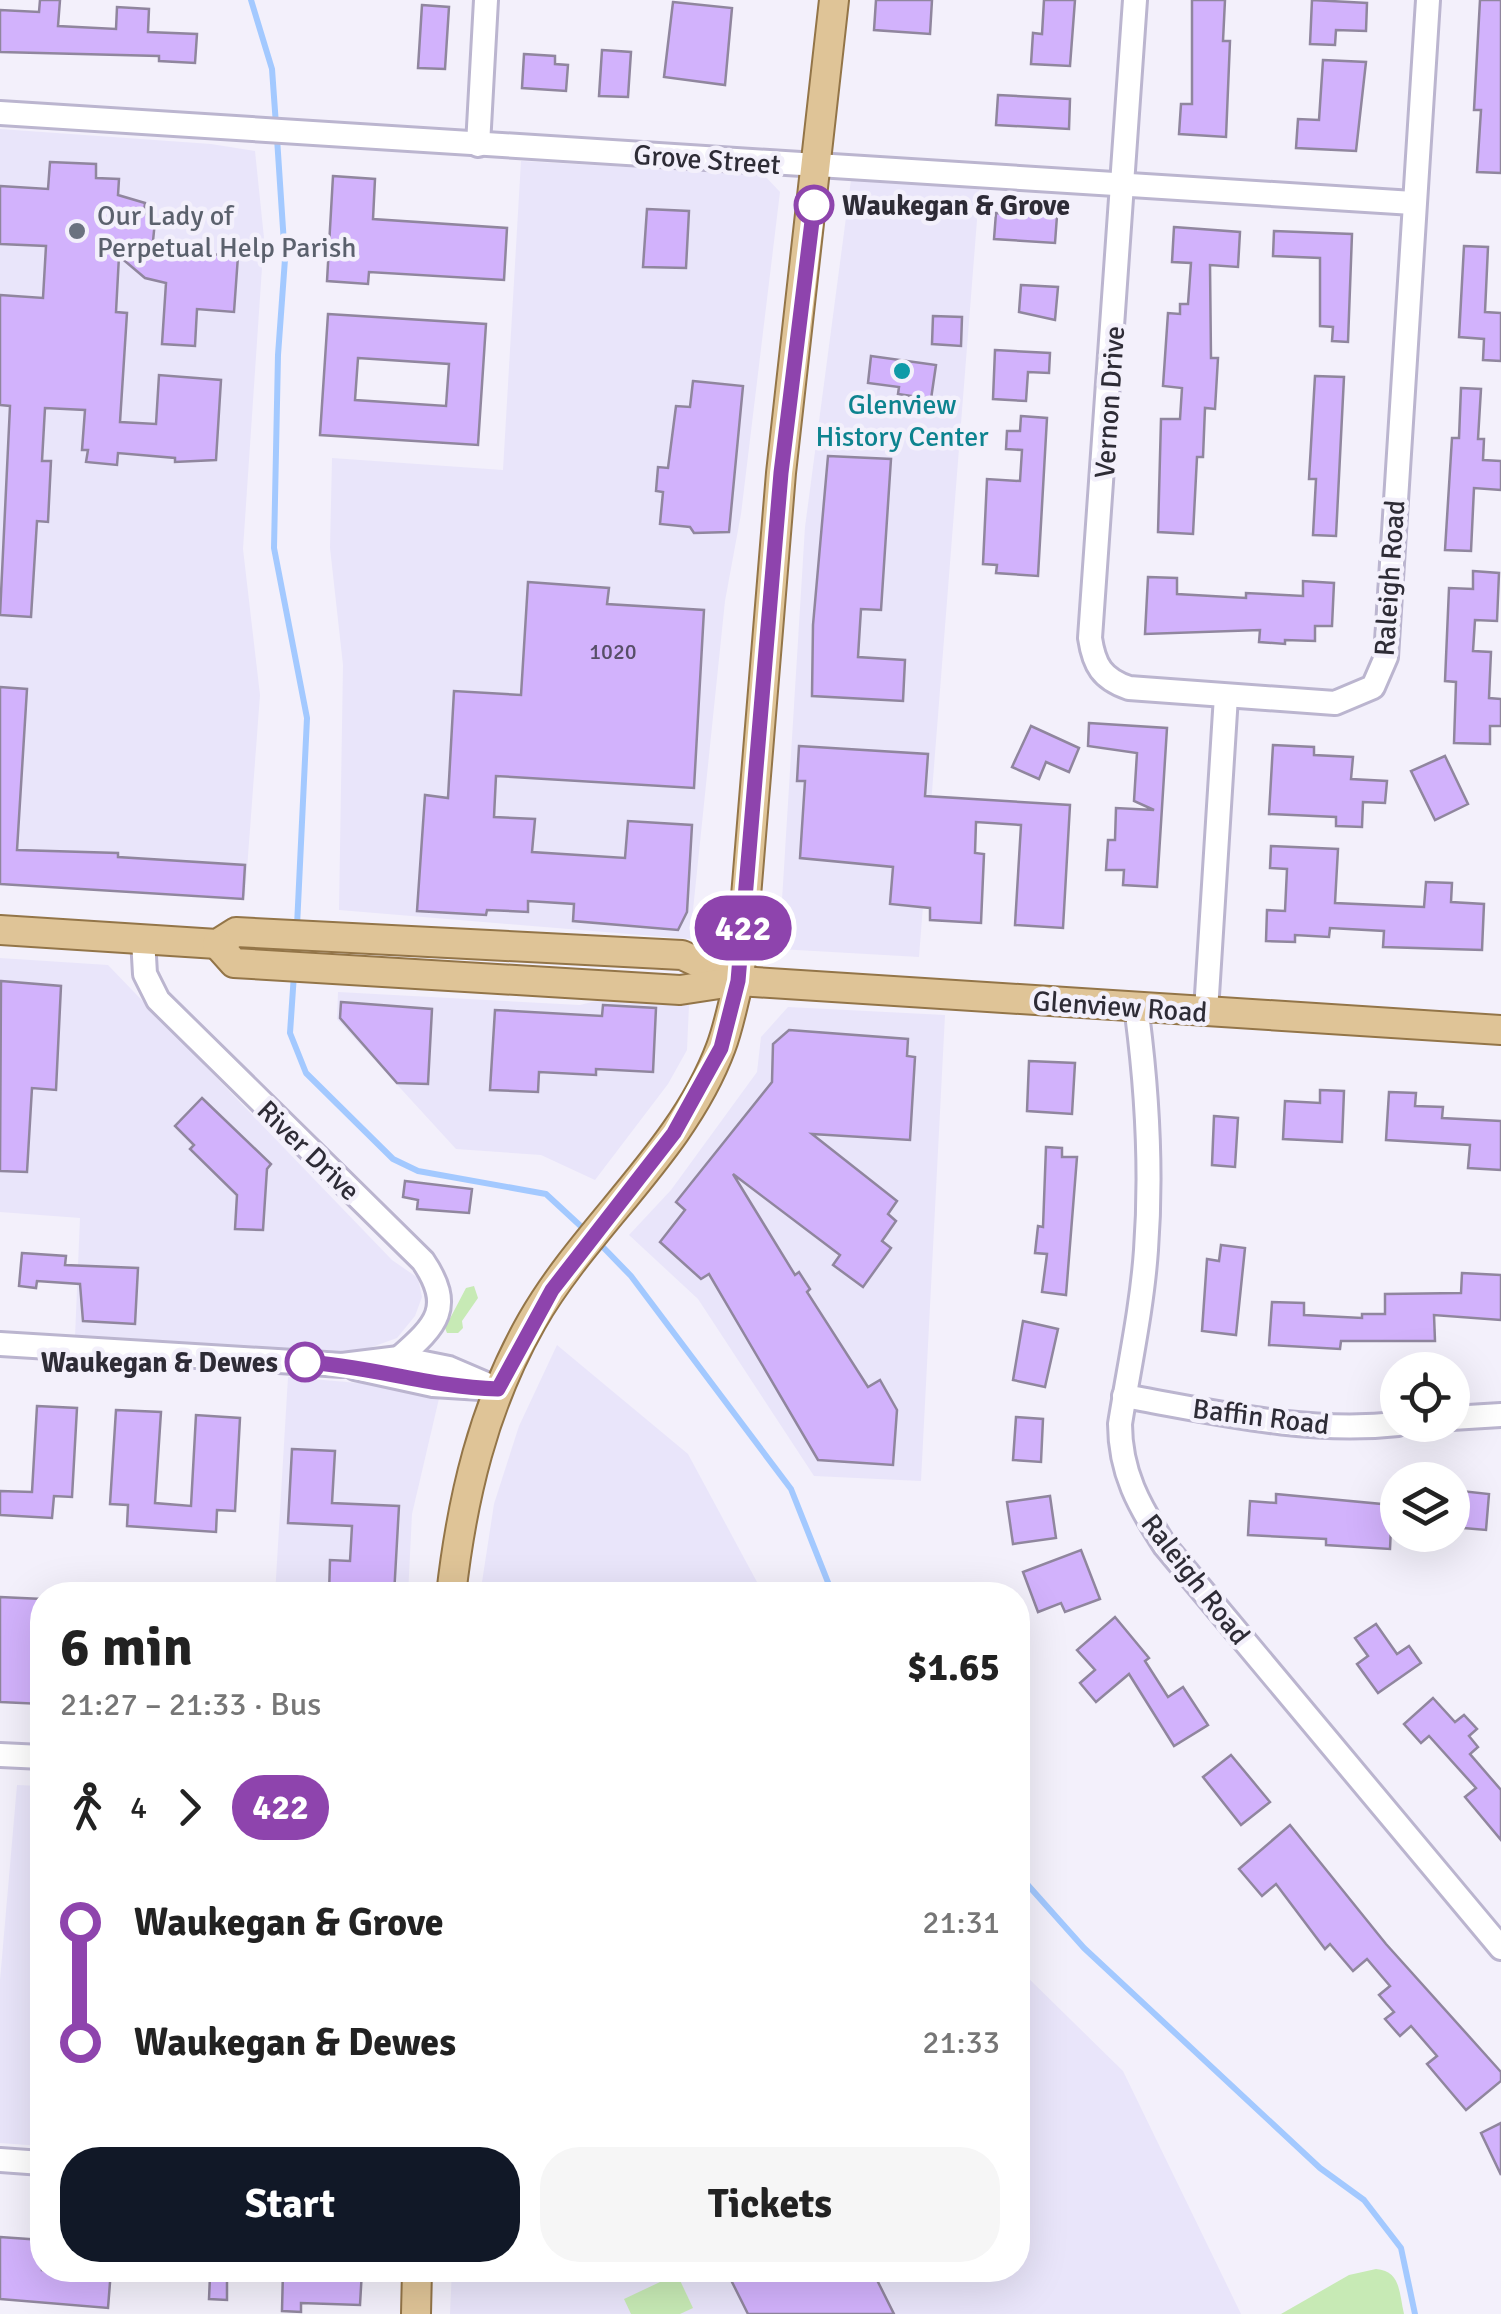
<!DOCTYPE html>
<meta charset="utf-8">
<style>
body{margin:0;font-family:Signika,sans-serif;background:#f6f6f6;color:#222;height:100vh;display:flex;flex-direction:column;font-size:38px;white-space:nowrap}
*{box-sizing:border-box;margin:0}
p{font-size:32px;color:#767676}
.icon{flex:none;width:55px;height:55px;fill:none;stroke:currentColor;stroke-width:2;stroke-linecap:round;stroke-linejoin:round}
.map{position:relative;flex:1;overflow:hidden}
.sheet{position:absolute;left:30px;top:1582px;width:1000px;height:700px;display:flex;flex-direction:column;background:#fff;border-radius:40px;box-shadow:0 10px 40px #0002}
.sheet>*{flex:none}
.badge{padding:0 20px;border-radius:32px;font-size:35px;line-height:65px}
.buttons{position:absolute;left:1380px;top:1352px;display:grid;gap:20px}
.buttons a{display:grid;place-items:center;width:90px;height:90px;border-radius:50%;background:#fff;box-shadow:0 10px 40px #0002;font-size:50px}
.map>.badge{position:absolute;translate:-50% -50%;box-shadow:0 0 0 5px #fff}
.legs{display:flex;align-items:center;gap:15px;height:110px;padding:0 30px;font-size:32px}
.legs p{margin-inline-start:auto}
.overview{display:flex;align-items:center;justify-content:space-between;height:170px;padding:0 30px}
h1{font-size:55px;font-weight:800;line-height:75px}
.cta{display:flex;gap:20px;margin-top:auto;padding:20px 30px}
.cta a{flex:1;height:115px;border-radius:40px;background:#111827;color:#fff;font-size:40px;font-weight:800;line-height:115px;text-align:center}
.cta a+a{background:#f6f6f6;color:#222}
ul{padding:0 30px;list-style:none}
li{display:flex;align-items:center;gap:35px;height:120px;font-size:38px}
li i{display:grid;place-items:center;width:15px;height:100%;margin:0 12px;background:currentColor}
li i::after{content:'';width:25px;height:25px;margin:-12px;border:8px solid;border-radius:50%;background:#fff}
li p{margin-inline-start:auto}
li:first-child i{background:linear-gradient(#0000 50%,currentColor 0)}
li:last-child i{background:linear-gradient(currentColor 50%,#0000 0)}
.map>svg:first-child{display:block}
</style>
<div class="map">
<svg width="1501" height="2314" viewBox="0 0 1501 2314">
<rect width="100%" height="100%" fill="#f3f0fb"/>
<g fill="#e9e5fa">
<polygon points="0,129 211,144 255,151 264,238 243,549 260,695 245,896 0,880"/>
<polygon points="521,161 764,175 780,192 741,514 725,601 690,939 339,910 343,665 330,548 332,458 503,470"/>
<polygon points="852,172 980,182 919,957 779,949 805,527"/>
<polygon points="0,958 108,965 392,1260 418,1278 422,1297 415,1316 397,1338 347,1356 75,1337 80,1218 0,1212"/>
<polygon points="338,992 580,1005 600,1000 689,1005 687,1050 668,1084 595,1180 541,1155 456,1149 337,1019"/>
<polygon points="788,1007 945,1015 921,1481 814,1476 698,1299 629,1235 671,1190 757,1072 761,1037"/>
<polygon points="557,1345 688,1454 764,1595 480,1595 494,1504 519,1426"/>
<polygon points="288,1377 441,1390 412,1514 408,1595 275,1595"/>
<polygon points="17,1785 42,1786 42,2146 0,2143 0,1980"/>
<polygon points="1018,1968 1123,2071 1241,2314 450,2314 452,2270 1018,2270"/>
</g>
<g fill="#c7eab5">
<polygon points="474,1286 478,1298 462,1321 463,1328 458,1333 447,1333 445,1328 466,1288"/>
<path d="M 1376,2269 C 1401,2271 1399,2293 1404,2314 L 1281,2314 L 1349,2275 Z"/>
<polygon points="677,2274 693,2308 680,2314 631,2314 624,2299"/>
</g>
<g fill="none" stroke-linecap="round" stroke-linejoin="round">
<g stroke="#a3c9ff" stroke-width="6">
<polyline points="251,0 272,69 276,125"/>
<polyline points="277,138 285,259 278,355 274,548 307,718 297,926"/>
<polyline points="294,974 290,1033 306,1073 393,1159 418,1171 546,1194 586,1231"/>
<polyline points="599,1243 631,1276 791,1489 833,1595"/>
<polyline points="1018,1874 1084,1948 1320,2168 1364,2200 1401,2248 1415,2314"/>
</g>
</g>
<g fill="#d2b2fc" stroke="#90869e" stroke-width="2.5" fill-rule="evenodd">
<polygon points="40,0 60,0 58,26 116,29 117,7 149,9 148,32 197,34 195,63 159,61 159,56 0,52 0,10 39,12"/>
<polygon points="876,0 932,0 930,34 874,30"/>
<polygon points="1044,0 1075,0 1070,66 1031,64 1033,33 1042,34"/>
<polygon points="1192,0 1225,0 1223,41 1230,41 1226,137 1179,134 1181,104 1192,104"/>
<polygon points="1312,0 1367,3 1366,31 1336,30 1335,45 1310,44"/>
<polygon points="1480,0 1501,0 1501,173 1477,172 1481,110 1474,110"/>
<polygon points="673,2 732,8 725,85 664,77"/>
<polygon points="422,5 449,7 445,69 418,68"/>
<polygon points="602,50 631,52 628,97 599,96"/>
<polygon points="524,54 555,56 555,64 568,65 566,91 522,88"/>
<polygon points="1323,60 1366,62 1356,151 1296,148 1298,119 1319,120"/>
<polygon points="998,95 1070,99 1069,129 996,125"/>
<polygon points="50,162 96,164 96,178 119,179 118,195 145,203 144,213 155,221 152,251 238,256 234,312 197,309 195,346 162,344 166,283 145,278 119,256 116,312 127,313 120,422 156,424 159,375 221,380 216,460 175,462 175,458 118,453 117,465 86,462 88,450 82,450 85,410 45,408 42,461 51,461 48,522 37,521 31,617 0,615 10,406 0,405 0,295 43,298 46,246 0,244 0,186 48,189"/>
<polygon points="333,176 375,179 373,219 507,228 504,280 369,272 368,284 327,281"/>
<polygon points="647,209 689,211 686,268 643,267"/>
<polygon points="996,213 1057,216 1055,243 994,239"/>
<polygon points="1174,227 1240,232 1238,267 1210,265 1211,358 1218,358 1215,409 1205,408 1203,457 1197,457 1193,534 1158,532 1161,419 1180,419 1182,388 1163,386 1168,313 1180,314 1180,304 1188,304 1191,263 1172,262"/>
<polygon points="1274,231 1352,234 1348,342 1332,341 1333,327 1320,326 1320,258 1273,256"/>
<polygon points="1464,246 1488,247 1485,312 1501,313 1501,361 1483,360 1484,339 1459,337"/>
<polygon points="1021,285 1058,287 1055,320 1019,312"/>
<path d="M 328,314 L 486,324 L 478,445 L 320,435 ZM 358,358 L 449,364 L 446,406 L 355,400 Z"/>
<polygon points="933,316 962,317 961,346 932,344"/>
<polygon points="995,350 1050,353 1049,373 1028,372 1026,401 993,399"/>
<polygon points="871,356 936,365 931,399 898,394 899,387 868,383"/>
<polygon points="1315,376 1344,377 1336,536 1313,535 1316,479 1309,479"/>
<polygon points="693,381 743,386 729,532 694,533 690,527 660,524 663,492 656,491 658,467 668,468 676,406 690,407"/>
<polygon points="1461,388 1481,389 1478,439 1484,439 1483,460 1501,461 1501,490 1474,488 1471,551 1445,550 1452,438 1459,438"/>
<polygon points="1021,416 1047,418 1038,576 996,573 997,565 983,564 987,479 1020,481 1022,450 1006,449 1007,431 1020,431"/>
<polygon points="828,456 891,459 881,610 861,609 858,657 905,660 903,701 812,696 813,625"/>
<polygon points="1473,571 1499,573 1497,621 1475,620 1473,651 1491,652 1489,698 1501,699 1501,726 1490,726 1490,744 1454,743 1456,682 1445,681 1449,588 1473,589"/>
<polygon points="1148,577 1177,578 1177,594 1246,598 1246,593 1303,596 1303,581 1334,583 1332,626 1315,626 1315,641 1285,640 1285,644 1259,642 1260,630 1145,634"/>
<polygon points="528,582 609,588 607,604 704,610 694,788 496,776 494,817 535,819 532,852 625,858 628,821 692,825 687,912 678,930 573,921 574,904 528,901 528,912 487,910 486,915 417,911 425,795 448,798 454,691 521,695"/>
<polygon points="0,687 27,689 17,850 118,853 118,857 245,865 243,899 0,884"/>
<polygon points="1089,723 1167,728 1157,887 1123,885 1124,870 1106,870 1108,840 1115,840 1116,808 1154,810 1134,801 1137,753 1088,746"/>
<polygon points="1031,726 1079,748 1069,772 1046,762 1039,779 1012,767"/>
<polygon points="1273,745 1314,747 1314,755 1353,757 1351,779 1387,781 1385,803 1363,802 1362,827 1336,826 1336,817 1269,814"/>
<polygon points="799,746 928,754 925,796 1070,805 1063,928 1015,925 1021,825 976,822 975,853 984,854 981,923 930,920 930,908 890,904 893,867 800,858 805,781 797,781"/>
<polygon points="1445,756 1468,804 1435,820 1411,771"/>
<polygon points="1271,846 1338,849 1335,903 1424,907 1426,882 1452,883 1451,902 1484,904 1482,950 1383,947 1384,931 1330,928 1329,937 1295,935 1295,942 1266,941 1267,910 1285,911 1287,869 1270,868"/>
<polygon points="1,981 61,986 56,1090 32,1088 27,1172 0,1171"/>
<polygon points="341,1002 432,1009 428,1084 397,1083 340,1018"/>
<polygon points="603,1005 656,1008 653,1072 596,1069 596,1075 539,1072 538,1092 490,1090 495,1010 602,1016"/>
<polygon points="789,1030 908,1039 907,1056 915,1057 910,1140 812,1134 897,1201 888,1214 896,1221 882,1241 891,1248 863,1287 833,1265 840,1255 733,1174 795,1275 799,1272 810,1289 807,1292 868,1387 880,1380 897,1410 893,1465 818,1460 709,1274 701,1279 660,1242 685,1210 676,1202 772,1082 773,1044"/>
<polygon points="1029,1061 1075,1063 1072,1114 1027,1111"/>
<polygon points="1320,1090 1344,1091 1342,1142 1283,1139 1285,1101 1320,1103"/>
<polygon points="1389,1092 1416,1093 1415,1106 1443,1107 1442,1118 1501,1121 1501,1170 1468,1168 1470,1145 1386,1140"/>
<polygon points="202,1098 271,1164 267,1169 263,1230 235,1229 237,1195 190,1149 194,1145 175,1126"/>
<polygon points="1214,1116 1238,1118 1235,1167 1212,1165"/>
<polygon points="1046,1147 1062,1148 1062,1157 1077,1157 1066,1295 1042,1292 1047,1254 1035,1253 1038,1226 1043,1227"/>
<polygon points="405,1181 472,1189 469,1213 417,1209 418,1200 403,1197"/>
<polygon points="1221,1245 1245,1248 1236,1335 1202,1331 1207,1259 1219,1261"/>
<polygon points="22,1253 66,1256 65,1265 138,1268 135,1324 83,1321 80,1284 37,1281 36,1288 19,1286"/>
<polygon points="1462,1273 1501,1275 1501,1320 1434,1315 1435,1341 1341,1341 1340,1349 1269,1345 1272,1302 1304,1303 1304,1315 1362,1318 1362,1314 1385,1314 1385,1294 1461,1293"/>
<polygon points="1023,1321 1058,1329 1045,1387 1013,1380"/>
<polygon points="37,1406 77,1408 72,1497 54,1496 52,1518 0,1515 0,1491 32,1492"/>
<polygon points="116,1410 161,1412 155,1503 191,1506 196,1415 240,1418 235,1511 217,1510 216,1532 127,1526 128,1505 110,1504"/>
<polygon points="1016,1417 1043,1419 1041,1462 1013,1460"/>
<polygon points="292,1449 335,1451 332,1503 399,1506 394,1595 329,1594 330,1560 350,1561 352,1526 288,1523"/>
<polygon points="1452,1490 1489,1494 1486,1530 1452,1527"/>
<polygon points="1276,1494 1392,1505 1390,1549 1326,1545 1326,1539 1248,1535 1250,1501 1276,1503"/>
<polygon points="1050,1496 1056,1538 1013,1544 1007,1502"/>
<polygon points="1081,1550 1100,1599 1065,1612 1061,1603 1038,1612 1023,1572"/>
<polygon points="0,1597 42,1599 42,1704 0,1702"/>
<polygon points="1115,1617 1149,1658 1145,1661 1168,1697 1183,1687 1208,1725 1174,1746 1129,1674 1096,1702 1080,1683 1095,1670 1077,1650"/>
<polygon points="1376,1624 1397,1654 1409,1646 1421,1663 1378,1693 1357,1664 1368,1656 1355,1638"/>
<polygon points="1433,1698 1455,1722 1464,1715 1477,1729 1469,1736 1478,1747 1470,1754 1501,1790 1501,1840 1465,1797 1476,1788 1429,1736 1421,1743 1404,1724"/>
<polygon points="1231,1755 1270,1802 1241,1825 1203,1777"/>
<polygon points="1290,1825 1386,1944 1501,2072 1501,2081 1466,2110 1427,2064 1437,2056 1411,2026 1400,2036 1385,2019 1394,2012 1379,1995 1390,1986 1367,1959 1353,1971 1330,1944 1325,1949 1276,1884 1262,1896 1239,1869"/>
<polygon points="1501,2123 1501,2175 1481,2133"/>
<polygon points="0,2237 42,2240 42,2270 111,2270 108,2308 0,2299"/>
<polygon points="283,2270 362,2270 360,2305 301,2303 301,2312 282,2311"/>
<polygon points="726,2270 872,2270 894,2314 748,2314"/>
<polygon points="210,2276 227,2278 227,2300 209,2299"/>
</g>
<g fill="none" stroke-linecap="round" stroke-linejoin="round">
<defs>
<g id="minor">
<path d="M 1135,0 L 1090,638 C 1094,665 1102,679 1129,688 L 1335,703 L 1373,687 L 1386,657 L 1428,0"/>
<polyline points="0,113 1413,203"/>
<polyline points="478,145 486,0"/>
<path d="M 143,939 L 145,974 L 158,1000 L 423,1261 C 454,1307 437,1325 399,1358"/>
<path d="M 1136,1006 C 1147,1087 1152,1169 1146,1250 C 1142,1308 1129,1367 1120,1424 C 1120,1472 1139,1506 1165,1546 L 1501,1948"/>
<polyline points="1206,1011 1226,696"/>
<polyline points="0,1344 342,1365 399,1358 449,1368 498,1389"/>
<polyline points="355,1368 433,1385 481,1388"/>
<path d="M 1124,1396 C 1215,1412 1305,1434 1398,1424"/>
<polyline points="1452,1418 1501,1415"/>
<polyline points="0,1755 42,1757"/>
<polyline points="0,2160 42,2163"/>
</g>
<g id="major">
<polyline points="0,930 217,944 236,932 682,955 737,980"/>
<polyline points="217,944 234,963 680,990 739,981 1501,1030"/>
<path d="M 451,1595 C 462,1498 483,1407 532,1321 C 587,1225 682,1152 721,1047 C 729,1026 733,1002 739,981 L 781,473 L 834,0"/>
<polyline points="416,2314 417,2270"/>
</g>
</defs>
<use href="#minor" stroke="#bbb5cf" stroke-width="28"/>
<use href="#major" stroke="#937548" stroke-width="32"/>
<use href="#minor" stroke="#fff" stroke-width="22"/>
<use href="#major" stroke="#dfc497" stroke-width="28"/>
</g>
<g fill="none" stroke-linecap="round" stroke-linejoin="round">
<defs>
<path id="line-1" d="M 305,1362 C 371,1366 429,1387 498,1389 L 552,1290 L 674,1133 L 721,1048 L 738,981 L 781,473 L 814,205"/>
</defs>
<use href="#line-1" stroke="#fff" stroke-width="22"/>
<use href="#line-1" stroke="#8e44ad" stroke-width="15"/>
</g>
<g fill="#fff" stroke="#8e44ad" stroke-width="5">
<circle cx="814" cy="205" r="18"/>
<circle cx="305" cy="1362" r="18"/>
</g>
<circle fill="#6b7280" stroke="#f3f0fb" stroke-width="4" cx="77" cy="231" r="10"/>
<circle fill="#0f9aa8" stroke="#f3f0fb" stroke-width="4" cx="902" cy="371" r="10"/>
<g text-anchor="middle" stroke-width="9" stroke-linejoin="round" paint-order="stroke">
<g font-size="22" fill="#574e68">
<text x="613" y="659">1020</text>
</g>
<g font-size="28" fill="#2e2c36" stroke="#f3f0fb">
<text transform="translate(707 159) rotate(4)" y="10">Grove Street</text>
<text transform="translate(1109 402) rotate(-86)" y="10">Vernon Drive</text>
<text transform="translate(1389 578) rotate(-86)" y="10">Raleigh Road</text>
<text transform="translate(1120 1006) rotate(4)" y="10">Glenview Road</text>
<text transform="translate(309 1150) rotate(44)" y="10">River Drive</text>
<text transform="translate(1261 1416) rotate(7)" y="10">Baffin Road</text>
<text transform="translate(1196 1579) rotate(52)" y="10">Raleigh Road</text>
</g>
<g font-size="28" font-weight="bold" fill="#2e2c36" stroke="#f3f0fb" text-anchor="start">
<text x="842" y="215">Waukegan &amp; Grove</text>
<text x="278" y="1372" text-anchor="end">Waukegan &amp; Dewes</text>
</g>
<g font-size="28" fill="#5b616d" stroke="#f3f0fb" text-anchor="start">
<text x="97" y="225">Our Lady of<tspan x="97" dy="32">Perpetual Help Parish</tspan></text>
</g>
<g font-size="28" fill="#0d838f" stroke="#f3f0fb">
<text x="902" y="414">Glenview<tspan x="902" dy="32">History Center</tspan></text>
</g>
</g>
</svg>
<div class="buttons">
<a><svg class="icon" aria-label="locate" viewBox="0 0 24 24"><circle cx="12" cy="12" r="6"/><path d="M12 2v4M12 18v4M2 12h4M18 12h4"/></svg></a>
<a><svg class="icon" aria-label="layers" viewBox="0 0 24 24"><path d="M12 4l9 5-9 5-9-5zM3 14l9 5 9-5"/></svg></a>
</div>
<b class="badge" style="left:743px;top:928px;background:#8e44ad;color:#fff">422</b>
<section class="sheet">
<div class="overview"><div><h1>6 min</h1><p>21:27 – 21:33 · Bus</p></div><b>$1.65</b></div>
<div class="legs"><svg class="icon" aria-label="walk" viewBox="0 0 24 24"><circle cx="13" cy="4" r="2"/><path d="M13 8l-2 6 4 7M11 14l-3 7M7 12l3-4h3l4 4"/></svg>4<svg class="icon" aria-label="forward" viewBox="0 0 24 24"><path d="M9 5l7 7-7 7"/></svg><b class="badge" style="background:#8e44ad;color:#fff">422</b></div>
<ul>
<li><i style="color:#8e44ad"></i><b>Waukegan &amp; Grove</b><p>21:31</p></li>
<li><i style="color:#8e44ad"></i><b>Waukegan &amp; Dewes</b><p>21:33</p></li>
</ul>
<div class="cta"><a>Start</a><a>Tickets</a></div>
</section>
</div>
